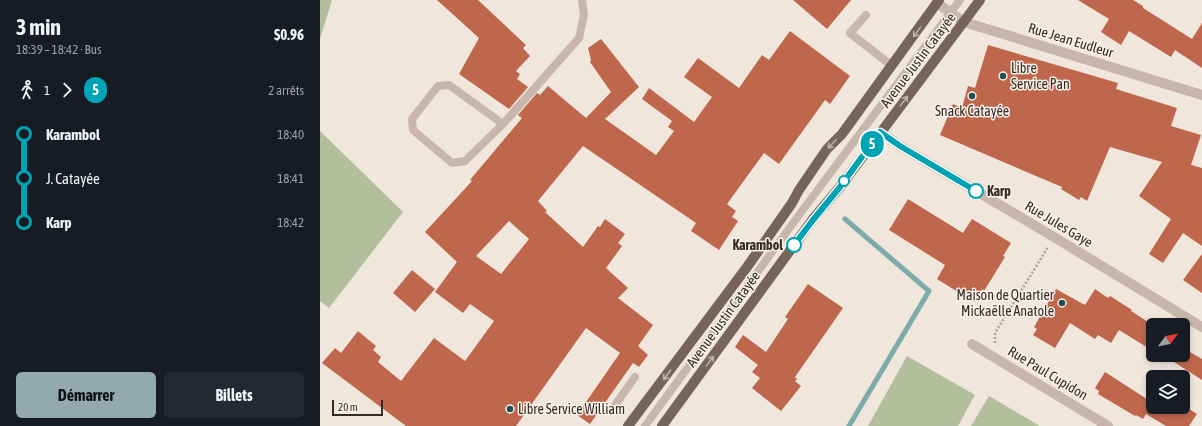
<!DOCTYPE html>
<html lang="fr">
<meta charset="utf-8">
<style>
body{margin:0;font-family:"Asap Condensed",sans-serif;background:#242831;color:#f1f3f6;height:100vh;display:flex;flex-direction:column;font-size:15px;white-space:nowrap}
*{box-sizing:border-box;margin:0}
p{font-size:13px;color:#9ea1a6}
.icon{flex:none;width:22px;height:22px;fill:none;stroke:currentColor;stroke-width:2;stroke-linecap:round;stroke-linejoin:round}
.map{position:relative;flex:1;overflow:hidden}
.sheet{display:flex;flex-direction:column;background:#171b24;width:320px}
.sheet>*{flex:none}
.badge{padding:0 8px;border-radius:13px;font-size:14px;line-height:26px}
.needle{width:26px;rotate:58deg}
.controls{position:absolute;left:826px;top:318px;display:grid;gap:8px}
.controls a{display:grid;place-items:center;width:44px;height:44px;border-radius:6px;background:#171b24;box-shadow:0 2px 6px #0003;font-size:20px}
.scale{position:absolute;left:12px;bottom:10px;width:51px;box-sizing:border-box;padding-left:4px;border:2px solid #352c28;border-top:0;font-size:11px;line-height:14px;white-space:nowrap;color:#352c28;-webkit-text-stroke:3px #f8f1e8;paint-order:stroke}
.map>.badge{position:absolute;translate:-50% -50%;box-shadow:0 0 0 2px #fff}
.legs{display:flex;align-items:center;gap:6px;height:44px;padding:0 16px;font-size:13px}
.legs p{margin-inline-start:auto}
.head{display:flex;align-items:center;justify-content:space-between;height:68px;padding:0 16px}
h1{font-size:22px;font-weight:700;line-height:30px}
.primary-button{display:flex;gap:8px;margin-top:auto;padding:8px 16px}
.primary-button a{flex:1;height:46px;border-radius:6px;background:#93aaad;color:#111;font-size:16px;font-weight:700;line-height:46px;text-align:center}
.primary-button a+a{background:#242831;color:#f1f3f6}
ul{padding:0 16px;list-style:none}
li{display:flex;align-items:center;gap:14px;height:44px;font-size:15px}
li i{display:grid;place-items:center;width:6px;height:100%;margin:0 5px;background:currentColor}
li i::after{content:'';width:10px;height:10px;margin:-5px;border:3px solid;border-radius:50%;background:#171b24}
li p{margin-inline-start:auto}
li:first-child i{background:linear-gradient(#0000 50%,currentColor 0)}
li:last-child i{background:linear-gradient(currentColor 50%,#0000 0)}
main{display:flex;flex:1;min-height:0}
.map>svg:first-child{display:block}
</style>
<main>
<section class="sheet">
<div class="head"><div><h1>3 min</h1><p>18:39 – 18:42 · Bus</p></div><b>$0.96</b></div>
<div class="legs"><svg class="icon" aria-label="walk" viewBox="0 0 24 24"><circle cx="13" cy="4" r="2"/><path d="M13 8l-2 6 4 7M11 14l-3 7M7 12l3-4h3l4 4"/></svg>1<svg class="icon" aria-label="forward" viewBox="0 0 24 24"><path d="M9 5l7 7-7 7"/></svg><b class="badge" style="background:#00a3b4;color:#fff">5</b><p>2 arrêts</p></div>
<ul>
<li><i style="color:#00a3b4"></i><b>Karambol</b><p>18:40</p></li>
<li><i style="color:#00a3b4"></i><span>J. Catayée</span><p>18:41</p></li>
<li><i style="color:#00a3b4"></i><b>Karp</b><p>18:42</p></li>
</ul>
<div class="primary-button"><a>Démarrer</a><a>Billets</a></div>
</section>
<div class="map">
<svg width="882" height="426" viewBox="0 0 882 426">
<rect width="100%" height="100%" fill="#f0e6dc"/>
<g fill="#b3be9d">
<polygon points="0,0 12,0 0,39"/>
<polygon points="0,131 83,212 9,308 0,301"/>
<polygon points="587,356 655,395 638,426 548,426"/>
<polygon points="669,396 720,426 651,426"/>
</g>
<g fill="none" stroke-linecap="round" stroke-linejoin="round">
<polyline stroke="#7daaab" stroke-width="5" points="525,219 609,291 529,426"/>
</g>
<g fill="#be674c" fill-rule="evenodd">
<polygon points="117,0 158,0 206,45 203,48 210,56 196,71 200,74 197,79 208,87 189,109 139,74 159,38"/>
<polygon points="473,0 531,0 507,29"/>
<polygon points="758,0 813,0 823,6 823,8 872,39 882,23 882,68 855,50 851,57 809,31 801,45 781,32 789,19"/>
<path d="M 470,31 L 530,76 L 510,104 L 505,100 L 459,164 L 444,153 L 407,204 L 416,211 L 412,217 L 418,221 L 399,250 L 371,231 L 376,223 L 263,146 L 218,201 L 227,211 L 225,212 L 263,247 L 278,226 L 280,227 L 285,219 L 305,234 L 298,243 L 302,246 L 286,268 L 308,288 L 298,298 L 333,325 L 318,346 L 328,355 L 319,367 L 313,363 L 270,424 L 257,415 L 300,353 L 266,328 L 196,426 L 86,426 L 2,363 L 15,348 L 21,353 L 38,331 L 56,346 L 53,350 L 61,357 L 58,362 L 81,381 L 114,338 L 145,361 L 174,321 L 150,304 L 143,313 L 115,292 L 137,262 L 105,232 L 152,181 L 150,180 L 202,118 L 198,115 L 217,93 L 220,95 L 228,86 L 266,118 L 291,92 L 270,62 L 271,60 L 268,48 L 281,39 L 319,87 L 285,119 L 336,155 L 354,131 L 348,127 L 352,121 L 322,99 L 329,88 L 374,122 L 392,97 L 364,77 L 378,58 L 419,88 L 442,55 L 449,60 ZM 189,221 L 209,239 L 181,274 L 156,256 Z"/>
<polygon points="668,45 798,83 796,89 857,108 851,126 881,135 871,165 882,168 882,246 863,233 843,263 829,254 851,219 819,196 842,162 790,147 767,201 761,197 759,200 741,189 742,187 620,135 633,104 642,108 648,86 655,88"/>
<polygon points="588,199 643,233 652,219 691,243 683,256 685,257 664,291 662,289 654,302 617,279 625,265 569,230"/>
<polygon points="882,254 882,293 863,280"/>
<polygon points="92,270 115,289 95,312 73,293"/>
<polygon points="488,284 523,308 475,377 477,379 475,381 481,386 461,411 432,388 440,378 432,372 438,365 415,347 423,335 446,352 468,319 465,317"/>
<polygon points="736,289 765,305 775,289 788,298 790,296 812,310 811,311 833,325 833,351 799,330 791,343 778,335 775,339 750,323 735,348 713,335 717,329 714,327"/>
<polygon points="863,348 882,359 882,380 843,355 863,355"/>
<polygon points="785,372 833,403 833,407 866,407 877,414 869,426 846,426 826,414 823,419 816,415 815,416 778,394 779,391 775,388"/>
</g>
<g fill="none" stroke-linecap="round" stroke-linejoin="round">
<polyline stroke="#b3a193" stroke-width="2.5" stroke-dasharray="2 2" stroke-linecap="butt" points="675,343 675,333 728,247"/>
<g stroke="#c7b6a9" stroke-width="8">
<polyline points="546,15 530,33 572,66"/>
<polyline points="183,124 129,85 118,86 92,119 93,130 132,163 145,161 183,124 259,38 264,15 262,0"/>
<polyline points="293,408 315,377"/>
<polyline points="325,426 482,211 640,0"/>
</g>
<g stroke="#c7b6a9" stroke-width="10">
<polyline points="617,3 644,22 882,95"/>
<polyline points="561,132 580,146 734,237 882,327"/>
<polyline points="652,344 788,426"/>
</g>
<g stroke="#76635a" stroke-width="10">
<polyline points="308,426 427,267 472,203 479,190 507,149 522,134 619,0"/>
<polyline points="342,426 493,219 520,187 660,0"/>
</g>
</g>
<defs><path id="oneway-shaft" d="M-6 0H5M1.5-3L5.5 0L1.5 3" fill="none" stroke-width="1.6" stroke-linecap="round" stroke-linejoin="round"/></defs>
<g stroke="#beb1a8">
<use href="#oneway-shaft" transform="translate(597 32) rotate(126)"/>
<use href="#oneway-shaft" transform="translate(584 101) rotate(-53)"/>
<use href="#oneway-shaft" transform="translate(512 144) rotate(134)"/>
<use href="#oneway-shaft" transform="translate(390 361) rotate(-54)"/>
<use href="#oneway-shaft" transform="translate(347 375) rotate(127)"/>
</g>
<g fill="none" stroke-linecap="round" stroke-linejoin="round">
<defs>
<polyline id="line-1" points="474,245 493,220 520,187 560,132 580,146 656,191"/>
</defs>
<use href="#line-1" stroke="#fff" stroke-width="9"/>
<use href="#line-1" stroke="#00a3b4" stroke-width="6"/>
</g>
<g fill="#205154" stroke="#f8f1e8" stroke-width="1.5">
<circle cx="683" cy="76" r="4"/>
<circle cx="652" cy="96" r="4"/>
<circle cx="742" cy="303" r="4"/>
<circle cx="190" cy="409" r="4"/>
</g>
<g fill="#fff" stroke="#00a3b4" stroke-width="2">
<circle cx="524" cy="181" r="5"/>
<circle cx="656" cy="191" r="7"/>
<circle cx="474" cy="245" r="7"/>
</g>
<g text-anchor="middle" stroke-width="3" stroke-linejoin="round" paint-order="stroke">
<g font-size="14" fill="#352c28" stroke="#f8f1e8">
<text transform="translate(751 40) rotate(17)" y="5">Rue Jean Eudleur</text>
<text transform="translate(598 60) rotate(-53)" y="5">Avenue Justin Catayée</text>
<text transform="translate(739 224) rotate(31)" y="5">Rue Jules Gaye</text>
<text transform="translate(403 319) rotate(-54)" y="5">Avenue Justin Catayée</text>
<text transform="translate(728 373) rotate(31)" y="5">Rue Paul Cupidon</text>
</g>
<g font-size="14" fill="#352c28" stroke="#f8f1e8" text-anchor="start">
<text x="691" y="73">Libre<tspan x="691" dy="16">Service Pan</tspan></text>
<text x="652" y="116" text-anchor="middle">Snack Catayée</text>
<text x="734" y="300" text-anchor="end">Maison de Quartier<tspan x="734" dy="16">Mickaëlle Anatole</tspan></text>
<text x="198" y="414">Libre Service William</text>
</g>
<g font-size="14" font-weight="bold" fill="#352c28" stroke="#f8f1e8" text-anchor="start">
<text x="667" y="196">Karp</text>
<text x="463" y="250" text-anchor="end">Karambol</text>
</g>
</g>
</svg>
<div class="controls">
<a><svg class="needle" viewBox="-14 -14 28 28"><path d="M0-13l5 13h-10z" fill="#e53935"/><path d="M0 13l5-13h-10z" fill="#9ea1a6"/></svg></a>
<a><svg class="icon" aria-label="layers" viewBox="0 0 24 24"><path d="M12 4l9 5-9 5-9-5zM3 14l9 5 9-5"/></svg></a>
</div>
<div class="scale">20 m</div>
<b class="badge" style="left:552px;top:144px;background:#00a3b4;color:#fff">5</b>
</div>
</main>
